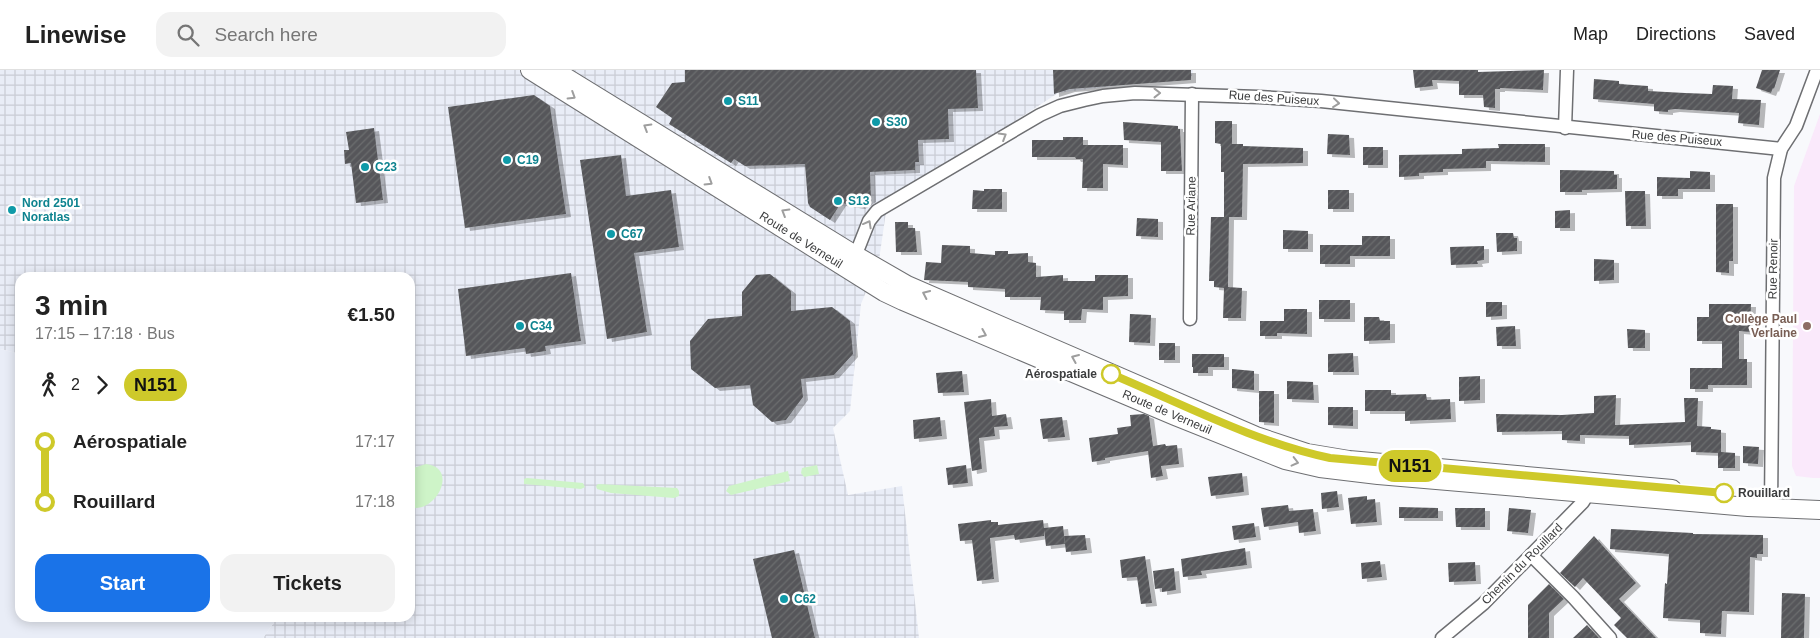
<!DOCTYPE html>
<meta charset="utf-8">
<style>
body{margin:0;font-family:Arial,sans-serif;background:#f2f2f2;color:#222;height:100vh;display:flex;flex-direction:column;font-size:19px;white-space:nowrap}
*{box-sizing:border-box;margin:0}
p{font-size:16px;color:#767676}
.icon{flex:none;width:28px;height:28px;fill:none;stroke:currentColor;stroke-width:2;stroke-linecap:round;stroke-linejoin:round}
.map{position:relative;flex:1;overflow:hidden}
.side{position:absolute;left:15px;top:202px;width:400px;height:350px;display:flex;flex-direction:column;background:#fff;border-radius:15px;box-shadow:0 2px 12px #0003}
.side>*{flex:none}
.badge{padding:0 10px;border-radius:16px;font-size:18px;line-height:32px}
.map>.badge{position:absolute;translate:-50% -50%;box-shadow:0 0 0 2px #fff}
.legs{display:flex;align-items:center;gap:8px;height:55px;padding:0 20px;font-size:16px}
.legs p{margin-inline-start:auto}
.head{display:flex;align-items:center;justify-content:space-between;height:85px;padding:0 20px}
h1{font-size:28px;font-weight:600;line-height:38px}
.cta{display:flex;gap:10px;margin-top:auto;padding:10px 20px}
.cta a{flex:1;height:58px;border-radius:15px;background:#1a73e8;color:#fff;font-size:20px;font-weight:600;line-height:58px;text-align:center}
.cta a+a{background:#f2f2f2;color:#222}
ul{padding:0 20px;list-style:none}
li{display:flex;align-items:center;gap:18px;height:60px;font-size:19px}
li i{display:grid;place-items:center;width:8px;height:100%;margin:0 6px;background:currentColor}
li i::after{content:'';width:12px;height:12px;margin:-6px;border:4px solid;border-radius:50%;background:#fff}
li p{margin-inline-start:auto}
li:first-child i{background:linear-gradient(#0000 50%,currentColor 0)}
li:last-child i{background:linear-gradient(currentColor 50%,#0000 0)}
header{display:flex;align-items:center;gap:30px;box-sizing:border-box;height:70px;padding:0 25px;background:#fff;border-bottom:1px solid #e0e0e0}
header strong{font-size:24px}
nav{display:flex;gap:28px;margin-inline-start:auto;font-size:18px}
.search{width:350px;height:45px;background:#f2f2f2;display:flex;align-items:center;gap:12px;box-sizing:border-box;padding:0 18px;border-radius:15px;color:#767676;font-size:19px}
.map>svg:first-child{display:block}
</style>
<header>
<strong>Linewise</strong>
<div class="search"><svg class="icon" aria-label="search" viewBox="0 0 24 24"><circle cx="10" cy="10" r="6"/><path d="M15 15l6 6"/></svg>Search here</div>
<nav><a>Map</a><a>Directions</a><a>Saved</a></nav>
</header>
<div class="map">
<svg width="1820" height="568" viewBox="0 0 1820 568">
<defs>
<pattern id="industrial-grid" width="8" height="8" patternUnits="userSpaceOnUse" patternTransform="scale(1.25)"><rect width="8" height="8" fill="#e9edf7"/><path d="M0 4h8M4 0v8" fill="none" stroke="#c9ccd5"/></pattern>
<pattern id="building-hatch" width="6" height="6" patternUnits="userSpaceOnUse" patternTransform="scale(1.25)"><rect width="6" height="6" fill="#56575a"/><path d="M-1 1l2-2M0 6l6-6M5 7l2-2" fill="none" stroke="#6c6d6f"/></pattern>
<filter id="shadow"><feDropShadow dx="5" dy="3" stdDeviation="0" flood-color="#0004"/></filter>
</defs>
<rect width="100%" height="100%" fill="#f8f9fc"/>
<polygon fill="url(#industrial-grid)" points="0,0 1193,0 1192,6 1058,23 887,135 879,190 861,234 850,341 833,358 848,425 902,416 919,568 263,568 277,548 410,548 410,208 20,208 20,284 0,279"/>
<polygon fill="#fae9fb" points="1820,44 1820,408 1813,408 1796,406 1792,396 1794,116"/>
<polygon fill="#e9edf7" points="0,279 20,284 20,548 277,548 263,568 0,568"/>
<g fill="#cef4c8">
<path d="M 426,394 C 460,398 435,445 410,437 L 410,399 Z"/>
<polygon points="817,395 819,404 804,407 801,403 802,398"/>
<polygon points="788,401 790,411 731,425 726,421 729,416"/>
<polygon points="527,408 583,413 585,417 581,419 524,414 524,409"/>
<polygon points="598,414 677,418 679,421 679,426 674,428 611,423 597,419 596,416"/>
</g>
<g fill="url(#building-hatch)" filter="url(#shadow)">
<polygon points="685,0 976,0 978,38 948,39 949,69 918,70 919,92 915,92 915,100 870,102 871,129 860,136 841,133 830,150 810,137 808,133 805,94 745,96 734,89 731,93 669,54 672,48 656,37 672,13 685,12"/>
<polygon points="1053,0 1191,0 1191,10 1070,19 1054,24"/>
<polygon points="1413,0 1478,0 1478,2 1544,0 1543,20 1500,18 1500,19 1495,19 1495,38 1484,37 1483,25 1459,25 1459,11 1432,10 1433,16 1415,18"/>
<polygon points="1762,0 1780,0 1774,19 1773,18 1771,23 1756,18"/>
<polygon points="1594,9 1619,11 1619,14 1648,16 1648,21 1685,23 1712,24 1713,15 1733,16 1732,29 1761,30 1759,55 1738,53 1739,43 1675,39 1668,40 1668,42 1654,41 1654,34 1593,29"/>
<polygon points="534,25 550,36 566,144 465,158 448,37"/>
<polygon points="1215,51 1232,51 1232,74 1243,74 1243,76 1303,78 1303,93 1243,94 1242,147 1229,147 1228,217 1242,218 1241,248 1223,248 1224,218 1214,217 1214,211 1209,211 1211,147 1224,147 1224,102 1221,102 1221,74 1215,73"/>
<polygon points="1123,52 1178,56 1178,59 1180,59 1182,101 1161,101 1161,72 1124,70"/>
<polygon points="374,58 383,130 356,133 351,93 345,94 344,80 349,80 346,62"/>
<polygon points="1328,64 1349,65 1350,85 1327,84"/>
<polygon points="1063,67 1083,67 1083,75 1123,75 1123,95 1103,94 1103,118 1082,118 1083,89 1076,89 1075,87 1032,87 1032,70 1063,70"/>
<polygon points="1498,74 1545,74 1545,92 1486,91 1486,98 1443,99 1443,102 1419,103 1419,106 1399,107 1399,85 1462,84 1462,79 1499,78"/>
<rect x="1363" y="77" width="20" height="18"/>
<polygon points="621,85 626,126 671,120 679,177 634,183 647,262 607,269 580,90"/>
<polygon points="1560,100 1614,101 1614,105 1617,105 1617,119 1582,120 1582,122 1560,122"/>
<polygon points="1690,101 1710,102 1710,119 1678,119 1678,126 1657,126 1657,107 1690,108"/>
<polygon points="984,119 1002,119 1002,139 972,139 973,120 984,121"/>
<rect x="1328" y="120" width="21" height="19"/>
<polygon points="1625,121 1645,121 1646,156 1626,156"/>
<polygon points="1716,134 1733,134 1733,191 1729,191 1729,203 1716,202"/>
<polygon points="1570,140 1570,158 1555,158 1555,141"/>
<polygon points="1137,148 1158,149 1158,167 1136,166"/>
<polygon points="895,152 908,152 908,158 915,158 917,182 896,182"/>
<polygon points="1283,160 1308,161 1308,179 1283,179"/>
<polygon points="1496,163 1513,163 1514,168 1517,168 1517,181 1497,182"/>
<polygon points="1362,166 1390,166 1390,186 1350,186 1350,194 1320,194 1320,175 1362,175"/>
<polygon points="942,175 970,176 970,183 995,185 995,181 1008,181 1008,184 1028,183 1028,192 1036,193 1036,207 1063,205 1063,211 1095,211 1095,205 1128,205 1128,226 1103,227 1103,240 1082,239 1081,250 1064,250 1064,241 1040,240 1041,227 1005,227 1005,219 968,217 968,212 924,210 926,192 941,193"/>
<polygon points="1484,176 1484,190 1477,191 1478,194 1451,195 1450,177"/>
<polygon points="1594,189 1614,190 1614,210 1594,211"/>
<polygon points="571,203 581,271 545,276 546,281 526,284 525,278 466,286 458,219"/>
<polygon points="770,204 791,221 791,241 832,237 850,251 853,284 834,305 801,309 803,327 786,350 772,352 753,335 750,315 715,318 691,299 690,271 708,249 742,246 742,222 756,205"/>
<rect x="1319" y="230" width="31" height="19"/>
<polygon points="1486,232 1502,232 1502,246 1486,247"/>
<polygon points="1709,234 1751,234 1750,262 1739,261 1739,289 1747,289 1747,315 1708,315 1708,319 1690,319 1690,298 1722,298 1722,271 1697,271 1697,247 1709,247"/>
<polygon points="1284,239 1307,239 1307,264 1277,263 1277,266 1260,266 1260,251 1284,251"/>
<polygon points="1130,244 1151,245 1150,273 1129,272"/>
<polygon points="1364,247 1379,247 1380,251 1390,251 1390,270 1364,271"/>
<polygon points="1515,256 1516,276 1497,276 1496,257"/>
<polygon points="1627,259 1645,260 1645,278 1628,278"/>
<rect x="1159" y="273" width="16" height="17"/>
<polygon points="1353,283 1354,302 1328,302 1328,284"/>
<polygon points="1192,284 1224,284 1224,297 1208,297 1208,303 1193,303 1193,297 1192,297"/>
<polygon points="1232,299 1254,301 1254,320 1232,318"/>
<polygon points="962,301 964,322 938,323 936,303"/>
<polygon points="1480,306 1480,330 1459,331 1459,307"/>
<polygon points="1287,311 1313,312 1314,330 1287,329"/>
<polygon points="1365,320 1391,320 1391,325 1426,324 1427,330 1450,329 1451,349 1405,351 1405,341 1365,341"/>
<polygon points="1259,321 1274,321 1274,353 1259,352"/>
<polygon points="1616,325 1615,355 1685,352 1684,328 1698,328 1697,356 1711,357 1711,359 1721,360 1721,382 1735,383 1735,398 1718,398 1718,383 1691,382 1691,372 1629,375 1629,366 1580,365 1580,371 1562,370 1562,361 1497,362 1496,344 1562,345 1594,343 1594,326"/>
<polygon points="991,329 992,346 1006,344 1008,356 994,357 995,366 979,368 982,399 972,401 964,332"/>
<polygon points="1328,337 1353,337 1353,356 1328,355"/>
<polygon points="1144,344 1149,346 1153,376 1165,374 1166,376 1177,375 1179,394 1161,396 1163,406 1151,408 1148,381 1105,388 1105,390 1092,392 1089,368 1118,364 1117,358 1131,356 1130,345"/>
<polygon points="940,347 942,366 914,369 913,350"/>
<polygon points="1062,347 1065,367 1043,369 1040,349"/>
<polygon points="1743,376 1759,377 1758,394 1743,393"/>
<polygon points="966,395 968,413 948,415 946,398"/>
<polygon points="1242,403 1244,422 1211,426 1208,407"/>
<polygon points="1337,421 1339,437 1322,439 1321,423"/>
<polygon points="1367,426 1367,430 1375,429 1377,452 1351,454 1348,428"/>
<polygon points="1288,435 1289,441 1313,439 1316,461 1299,463 1298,452 1264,457 1261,438"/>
<polygon points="1399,437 1438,438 1438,448 1399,448"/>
<polygon points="1455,438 1485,438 1485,457 1456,457"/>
<polygon points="1509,438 1531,440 1528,463 1507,461"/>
<polygon points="991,450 991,452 998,452 998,455 1043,450 1044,458 1063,456 1065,474 1046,476 1044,460 1044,466 1015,470 1014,465 990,468 994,509 977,511 972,470 960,471 958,454"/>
<polygon points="1254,453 1256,467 1234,470 1232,456"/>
<polygon points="1611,459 1693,463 1693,464 1763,465 1763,484 1757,484 1757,488 1750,487 1749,542 1722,541 1721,564 1700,563 1700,550 1663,548 1665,513 1667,514 1669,484 1610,479"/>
<polygon points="1085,465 1087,480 1066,482 1064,466"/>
<polygon points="1594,466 1636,513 1619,529 1656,568 1627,568 1614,555 1621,548 1583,508 1575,517 1560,503"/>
<polygon points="1245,478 1247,495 1201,501 1202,505 1183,507 1181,489"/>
<polygon points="794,480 815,568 772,568 753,489"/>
<polygon points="1145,486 1152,533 1141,534 1137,507 1122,508 1120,490"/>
<polygon points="1380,491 1382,507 1362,509 1361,493"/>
<polygon points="1475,492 1476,511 1449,512 1448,493"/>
<polygon points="1174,498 1176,520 1162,522 1162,518 1155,519 1153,501"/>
<polygon points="1549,514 1564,529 1549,543 1549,568 1528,568 1528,535"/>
<polygon points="1782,523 1805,524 1804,568 1781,568"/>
<polygon points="1587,555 1599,568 1573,568"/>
</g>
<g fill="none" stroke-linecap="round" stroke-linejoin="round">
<defs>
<g id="street">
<polyline points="1565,58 1567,0"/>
<polyline points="848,186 856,184 869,151 877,141 1040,45 1060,36 1084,30 1103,26 1135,23 1259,27 1321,31 1781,79"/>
<polyline points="1190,249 1192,24"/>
<polyline points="1771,439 1774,108 1781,79 1796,56 1817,0"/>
<polyline points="1531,485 1573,527 1610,568"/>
<polyline points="1442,568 1483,534 1583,432 1586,427 1587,416"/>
</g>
<g id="secondary">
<polyline points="530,0 884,222 903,231 1175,346 1285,390 1320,398 1378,405 1748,437 1820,440"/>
<polyline points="554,0 855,185 907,215 1256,366 1307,383 1349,390 1672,419"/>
</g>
</defs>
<use href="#street" stroke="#6e6f72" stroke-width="15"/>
<use href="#secondary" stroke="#6e6f72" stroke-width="20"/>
<use href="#street" stroke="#fff" stroke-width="12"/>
<use href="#secondary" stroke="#fff" stroke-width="18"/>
</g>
<defs><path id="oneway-chevron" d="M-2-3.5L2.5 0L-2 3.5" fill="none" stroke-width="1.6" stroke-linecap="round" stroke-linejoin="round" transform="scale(1.25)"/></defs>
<g stroke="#9e9e9e">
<use href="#oneway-chevron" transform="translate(1157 23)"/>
<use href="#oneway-chevron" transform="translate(572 26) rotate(32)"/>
<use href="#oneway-chevron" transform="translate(1336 33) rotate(6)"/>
<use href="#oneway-chevron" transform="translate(647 57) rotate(-149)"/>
<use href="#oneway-chevron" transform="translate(1003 66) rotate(-31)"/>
<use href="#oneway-chevron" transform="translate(709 112) rotate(32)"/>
<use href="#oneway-chevron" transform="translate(785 142) rotate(-149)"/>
<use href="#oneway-chevron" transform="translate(868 154) rotate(-61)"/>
<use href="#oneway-chevron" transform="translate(926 224) rotate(-155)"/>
<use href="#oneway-chevron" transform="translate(983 264) rotate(23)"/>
<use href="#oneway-chevron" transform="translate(1075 288) rotate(-157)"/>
<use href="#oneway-chevron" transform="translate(1295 392) rotate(14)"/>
</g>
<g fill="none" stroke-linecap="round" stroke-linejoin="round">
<defs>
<path id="line-1" d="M 1111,304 C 1183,334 1254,372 1330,388 L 1724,423"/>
</defs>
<use href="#line-1" stroke="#fff" stroke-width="11"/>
<use href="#line-1" stroke="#cec92a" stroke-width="8"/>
</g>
<g fill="#0f9aa8" stroke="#fff" stroke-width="2">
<circle cx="728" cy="31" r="5"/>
<circle cx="876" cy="52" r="5"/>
<circle cx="507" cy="90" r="5"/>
<circle cx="365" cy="97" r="5"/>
<circle cx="838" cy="131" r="5"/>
<circle cx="12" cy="140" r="5"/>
<circle cx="611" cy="164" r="5"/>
<circle cx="520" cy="256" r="5"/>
<circle cx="784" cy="529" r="5"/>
</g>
<circle fill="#8d6e63" stroke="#fff" stroke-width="2" cx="1807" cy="256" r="5"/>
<g fill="#fff" stroke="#cec92a" stroke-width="2.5">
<circle cx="1111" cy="304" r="9"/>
<circle cx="1724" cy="423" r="9"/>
</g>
<g text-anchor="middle" stroke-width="5" stroke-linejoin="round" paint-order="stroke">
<g font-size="12" fill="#3c3d3e" stroke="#fff">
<text transform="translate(1274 28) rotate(4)" y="4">Rue des Puiseux</text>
<text transform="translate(1677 68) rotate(5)" y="4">Rue des Puiseux</text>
<text transform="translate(1191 136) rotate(-89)" y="4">Rue Ariane</text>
<text transform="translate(801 170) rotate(32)" y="4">Route de Verneuil</text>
<text transform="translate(1773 199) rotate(-89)" y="4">Rue Renoir</text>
<text transform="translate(1167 342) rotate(23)" y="4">Route de Verneuil</text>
<text transform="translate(1522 494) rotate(-45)" y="4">Chemin du Rouillard</text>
</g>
<g font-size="12" font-weight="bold" fill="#0d838f" stroke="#fff" text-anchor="start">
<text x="738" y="35">S11</text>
<text x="886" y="56">S30</text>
<text x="517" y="94">C19</text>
<text x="375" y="101">C23</text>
<text x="848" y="135">S13</text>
<text x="22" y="137">Nord 2501<tspan x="22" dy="14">Noratlas</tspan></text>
<text x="621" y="168">C67</text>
<text x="530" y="260">C34</text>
<text x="794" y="533">C62</text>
</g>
<g font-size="12" font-weight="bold" fill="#785e54" stroke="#fff" text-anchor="end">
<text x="1797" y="253">Collège Paul<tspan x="1797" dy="14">Verlaine</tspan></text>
</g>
<g font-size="12" font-weight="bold" fill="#3c3d3e" stroke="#fff" text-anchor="end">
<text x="1097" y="308">Aérospatiale</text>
<text x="1738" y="427" text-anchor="start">Rouillard</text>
</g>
</g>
</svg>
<b class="badge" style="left:1410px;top:396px;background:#cec92a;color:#111">N151</b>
<section class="side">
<div class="head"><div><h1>3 min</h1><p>17:15 – 17:18 · Bus</p></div><b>€1.50</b></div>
<div class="legs"><svg class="icon" aria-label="walk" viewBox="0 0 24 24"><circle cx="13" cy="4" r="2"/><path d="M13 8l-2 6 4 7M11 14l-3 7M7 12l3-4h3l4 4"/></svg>2<svg class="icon" aria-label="forward" viewBox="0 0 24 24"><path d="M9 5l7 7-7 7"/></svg><b class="badge" style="background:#cec92a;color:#111">N151</b></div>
<ul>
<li><i style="color:#cec92a"></i><b>Aérospatiale</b><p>17:17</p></li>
<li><i style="color:#cec92a"></i><b>Rouillard</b><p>17:18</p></li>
</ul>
<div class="cta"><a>Start</a><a>Tickets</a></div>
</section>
</div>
